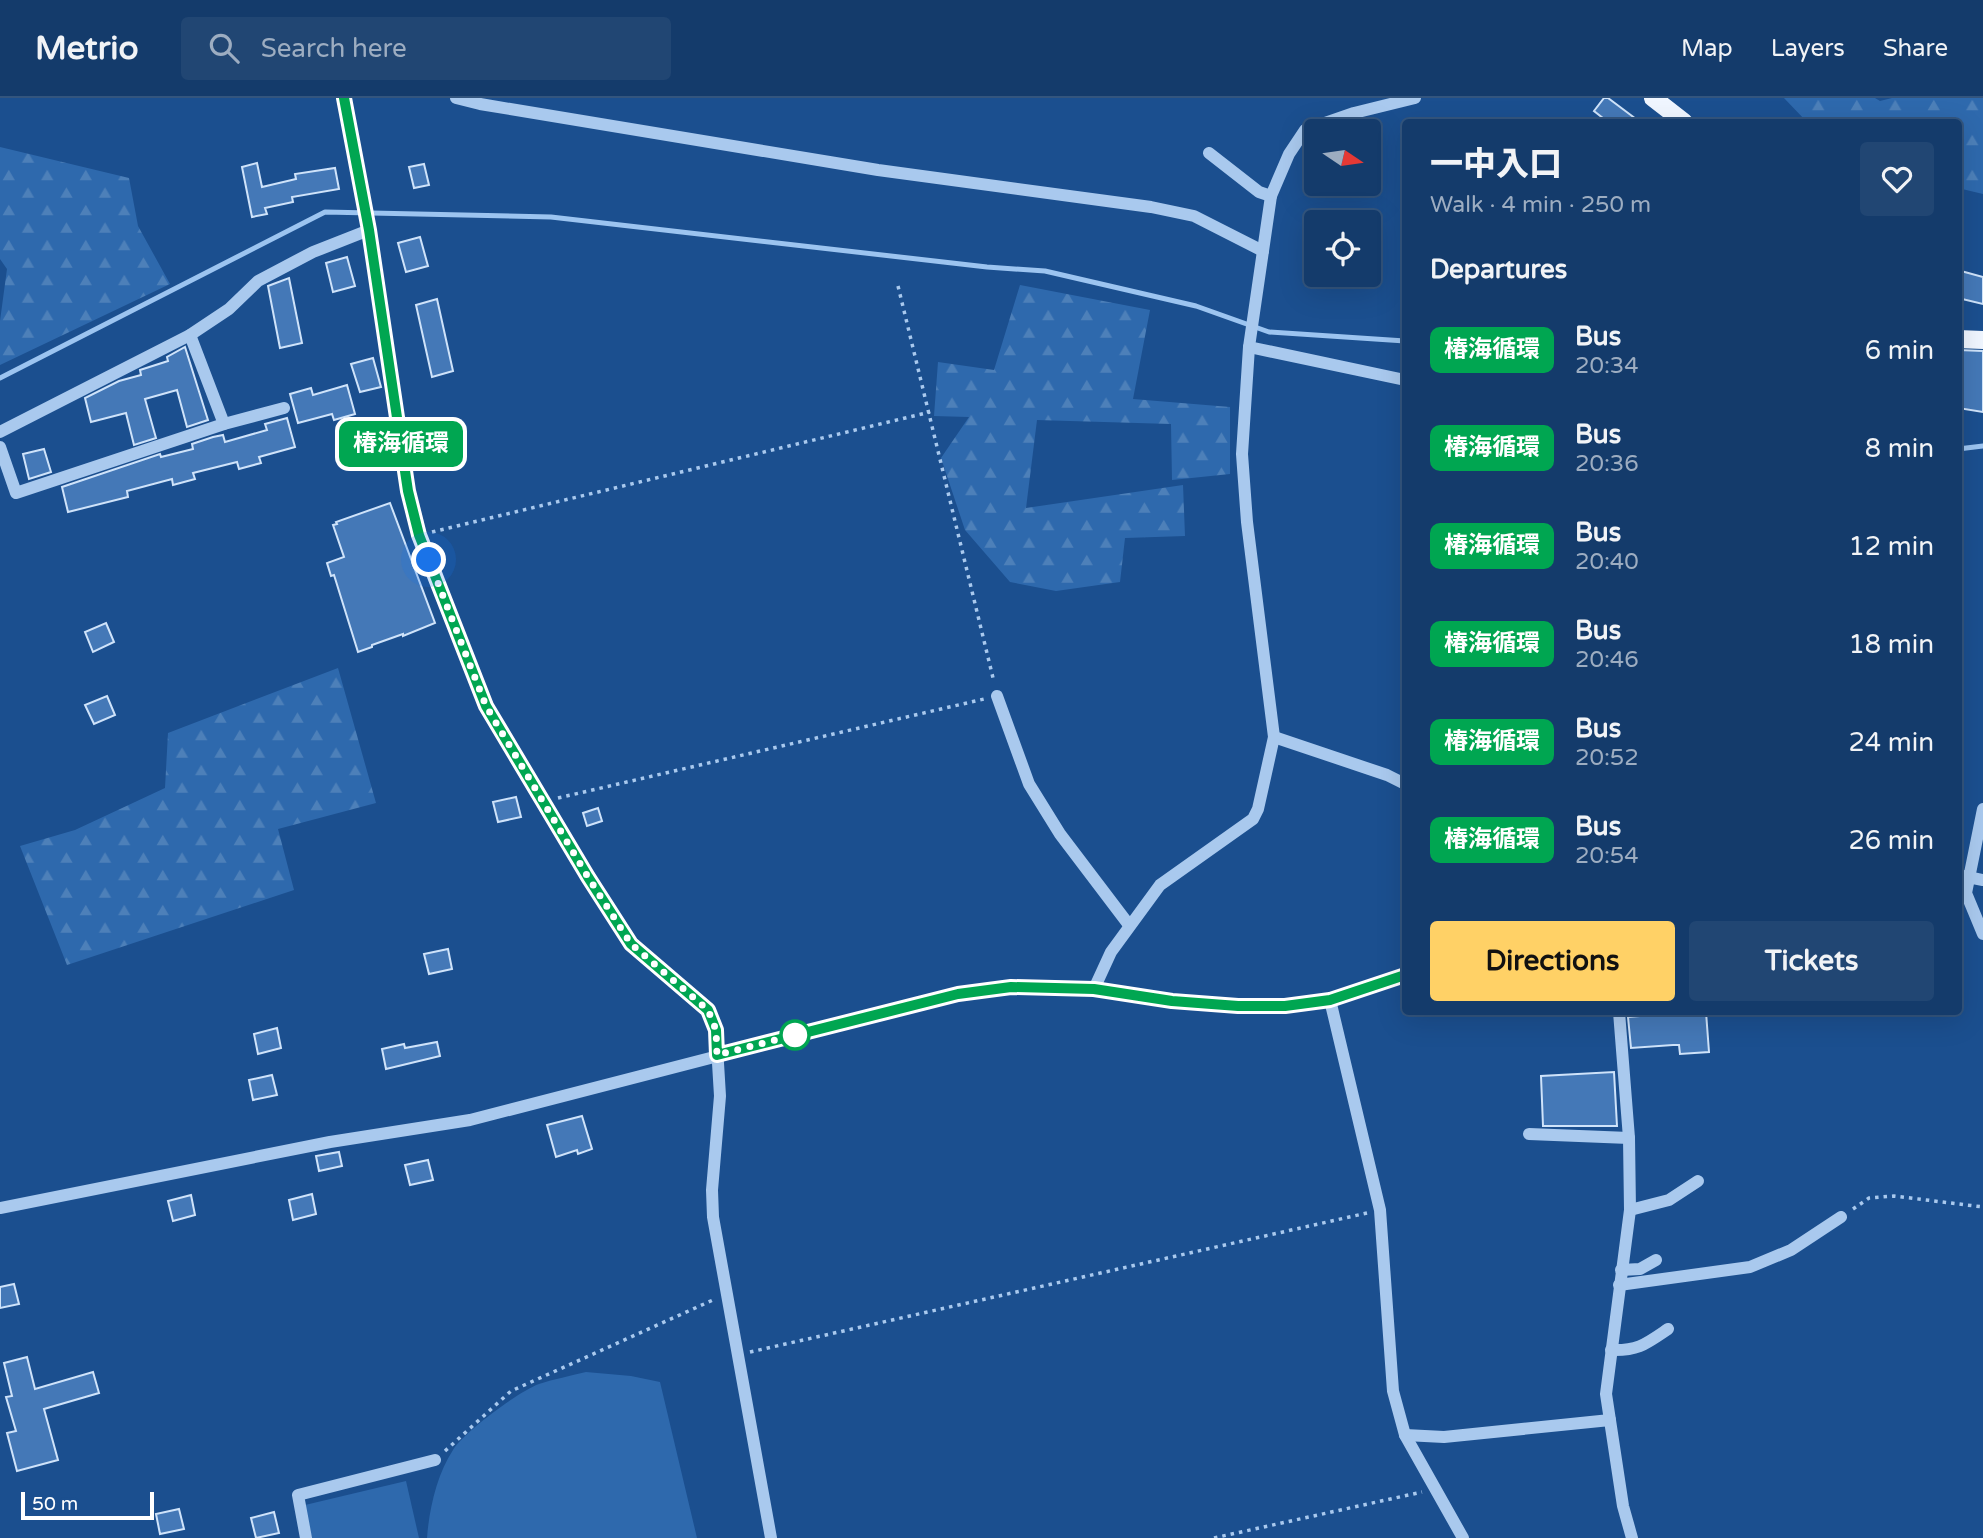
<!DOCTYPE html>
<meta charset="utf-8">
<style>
body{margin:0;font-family:"Varela Round","Noto Sans JP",sans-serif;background:#214673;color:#f1f3f6;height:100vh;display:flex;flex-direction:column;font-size:26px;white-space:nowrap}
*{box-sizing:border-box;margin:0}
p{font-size:23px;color:#9dadc1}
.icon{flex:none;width:38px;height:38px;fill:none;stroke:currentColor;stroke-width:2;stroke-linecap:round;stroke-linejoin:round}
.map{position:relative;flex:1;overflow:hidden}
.sheet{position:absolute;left:1402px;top:21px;width:560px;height:896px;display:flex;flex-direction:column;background:#143b6b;border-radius:7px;box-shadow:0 7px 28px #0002,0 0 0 2px #33557e}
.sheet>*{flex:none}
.badge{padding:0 14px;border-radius:10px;font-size:24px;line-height:46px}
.needle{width:46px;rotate:103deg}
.buttons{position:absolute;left:1304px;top:21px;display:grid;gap:14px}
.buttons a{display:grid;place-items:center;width:77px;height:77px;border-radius:7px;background:#143b6b;box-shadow:0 7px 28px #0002,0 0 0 2px #33557e;font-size:35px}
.scale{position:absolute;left:21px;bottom:18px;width:133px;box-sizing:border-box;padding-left:7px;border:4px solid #fff;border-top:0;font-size:19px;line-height:24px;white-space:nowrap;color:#fff;-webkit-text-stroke:5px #1b4f8f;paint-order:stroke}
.you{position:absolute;width:35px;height:35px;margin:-18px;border:5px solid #fff;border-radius:50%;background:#1a73e8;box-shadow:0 0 0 10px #1a73e833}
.map>.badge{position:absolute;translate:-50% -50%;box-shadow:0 0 0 4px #fff}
h2{padding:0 28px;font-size:26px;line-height:63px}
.round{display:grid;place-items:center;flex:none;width:74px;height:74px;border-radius:7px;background:#214673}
.summary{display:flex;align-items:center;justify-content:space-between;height:119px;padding:0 28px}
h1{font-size:33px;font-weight:800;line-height:52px}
.primary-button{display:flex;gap:14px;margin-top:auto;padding:14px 28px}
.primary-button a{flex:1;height:80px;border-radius:7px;background:#ffd166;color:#111;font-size:28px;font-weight:800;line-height:80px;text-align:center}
.primary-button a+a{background:#214673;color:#f1f3f6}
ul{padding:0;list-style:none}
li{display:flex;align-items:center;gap:21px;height:98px;padding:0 28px}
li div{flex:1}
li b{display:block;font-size:26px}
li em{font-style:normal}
li .badge{min-width:77px;font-weight:700;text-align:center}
header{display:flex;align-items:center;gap:42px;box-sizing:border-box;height:98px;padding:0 35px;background:#143b6b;border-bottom:2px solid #33557e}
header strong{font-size:33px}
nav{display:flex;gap:38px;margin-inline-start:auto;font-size:24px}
.search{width:490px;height:63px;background:#214673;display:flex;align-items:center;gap:18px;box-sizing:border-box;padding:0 24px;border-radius:7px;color:#9dadc1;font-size:26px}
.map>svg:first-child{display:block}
</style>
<header>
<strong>Metrio</strong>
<div class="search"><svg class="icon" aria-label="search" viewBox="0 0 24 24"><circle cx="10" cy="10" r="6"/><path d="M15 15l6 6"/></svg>Search here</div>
<nav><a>Map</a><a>Layers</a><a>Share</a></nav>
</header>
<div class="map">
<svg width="1983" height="1440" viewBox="0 0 1983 1440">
<defs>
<pattern id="forest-firs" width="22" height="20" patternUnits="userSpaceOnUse" patternTransform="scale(1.75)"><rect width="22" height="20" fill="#2e69ad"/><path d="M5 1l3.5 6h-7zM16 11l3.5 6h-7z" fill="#4d80b9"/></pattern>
</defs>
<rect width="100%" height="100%" fill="#1b4f8f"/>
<g fill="url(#forest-firs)">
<polygon points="1784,0 1875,0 1880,3 1892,0 1983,0 1983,96 1958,90 1958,24 1807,24"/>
<polygon points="0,49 129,80 138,128 170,186 0,267 0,223 7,171 0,161"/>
<polygon points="1020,187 1150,212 1133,301 1230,309 1230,376 1172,382 1171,326 1037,322 1026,410 1183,387 1185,438 1125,440 1120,484 1056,493 1010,484 965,432 941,360 969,319 934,318 938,264 994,272"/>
<polygon points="338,570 376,705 278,731 294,792 67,867 20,748 75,732 165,690 168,635"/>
</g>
<g fill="#2e69ad">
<path d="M 586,1274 L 631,1278 L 660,1284 L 697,1440 L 427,1440 C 429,1412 437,1376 453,1352 C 463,1335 519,1293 539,1286 C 554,1281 570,1278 586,1274 Z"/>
<polygon points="406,1383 419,1440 312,1440 305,1407"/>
</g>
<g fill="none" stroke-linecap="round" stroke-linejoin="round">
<g stroke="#9cc4f0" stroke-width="5">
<polyline points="0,280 325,114 551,119 987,169 1045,173 1196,208 1269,234 1405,243"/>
<polyline points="1958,351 1983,348"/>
</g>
</g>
<g fill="#4478b7" stroke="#cfe3fa" stroke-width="2">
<polygon points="1604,0 1608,0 1640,24 1608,24 1594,13"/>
<polygon points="257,65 262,89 296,81 295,76 335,70 339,91 292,99 293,104 265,110 267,116 252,119 242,69"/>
<polygon points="424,66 429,87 414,90 409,69"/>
<polygon points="420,139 428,168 406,174 398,145"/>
<polygon points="347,159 355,188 333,194 326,165"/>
<polygon points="1961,173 1983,179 1983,206 1958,200"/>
<polygon points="289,180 302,245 280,250 268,188"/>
<polygon points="437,201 453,273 432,279 416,207"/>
<polygon points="185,249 208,322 187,329 177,292 145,301 156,340 134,347 126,315 91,324 85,300 119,283 141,277 140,272 168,263 167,259"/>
<polygon points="1959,252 1983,253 1983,314 1958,310"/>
<polygon points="373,260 381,289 360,294 351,266"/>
<polygon points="347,287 355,316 334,322 332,316 298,325 290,296 311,290 313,297"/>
<polygon points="287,320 295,349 259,359 261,365 239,371 237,364 193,375 195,381 173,387 172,381 127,393 128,399 68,414 62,389 160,356 161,359 193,351 192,346 213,339 223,337 225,344 267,332 265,326"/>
<polygon points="44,351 51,374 29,381 23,356"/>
<polygon points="390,405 435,525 403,538 403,536 372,547 372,549 358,554 334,477 331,478 327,465 344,459 333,427 337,426 336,424"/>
<polygon points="106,525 114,544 93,554 85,534"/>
<polygon points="107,598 115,617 94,626 85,607"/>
<polygon points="516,699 521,719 498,724 493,704"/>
<polygon points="598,710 602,723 587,728 583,715"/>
<polygon points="448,851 452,871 429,876 424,856"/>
<polygon points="1664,914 1706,914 1709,954 1680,956 1679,947 1673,947 1631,950 1628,919 1664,916"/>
<polygon points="277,930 281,950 258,956 254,936"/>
<polygon points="437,944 440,958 386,971 382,951 404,946 405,950"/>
<polygon points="1614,974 1617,1028 1543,1028 1541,978"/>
<polygon points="272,977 277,997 253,1002 249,982"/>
<polygon points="582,1018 592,1051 578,1056 577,1052 556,1059 547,1027"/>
<polygon points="339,1054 342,1068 319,1073 316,1058"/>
<polygon points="428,1062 433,1082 410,1087 405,1067"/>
<polygon points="312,1096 316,1116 293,1122 289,1102"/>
<polygon points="191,1097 195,1117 173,1123 168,1103"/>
<polygon points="14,1186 19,1206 0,1210 0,1189"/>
<polygon points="27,1259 35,1291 93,1274 99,1295 44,1311 58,1362 17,1373 7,1335 16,1333 6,1299 12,1298 4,1265"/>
<polygon points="179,1411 184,1431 160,1436 156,1416"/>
<polygon points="274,1414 279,1435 256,1440 251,1420"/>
</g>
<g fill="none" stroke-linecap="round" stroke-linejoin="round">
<g stroke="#a9c9ee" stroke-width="3.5" stroke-dasharray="3.5 5" stroke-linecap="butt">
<polyline points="898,188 994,584"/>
<polyline points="432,434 930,314"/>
<polyline points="558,700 984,601"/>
<polyline points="1853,1111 1869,1100 1894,1098 1983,1109"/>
<polyline points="750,1254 1367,1115"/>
<polyline points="445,1353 511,1293 713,1202"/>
<polyline points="1214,1440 1422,1394"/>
</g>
<g stroke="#a9c9ee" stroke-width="12">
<polyline points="344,0 369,132 408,393 419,437 486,608 588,780 631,846 708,912 716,932 720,998 712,1092 713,1119 771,1440"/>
<polyline points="456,0 480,6 878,72 1151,109 1194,118 1263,153"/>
<polyline points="1209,55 1259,94 1271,98"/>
<polyline points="190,237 224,326"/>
<polyline points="1249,249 1405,282"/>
<polyline points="0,334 190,237 229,211 258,183 313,154 369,132"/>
<polyline points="0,349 16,395 224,326 284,310"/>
<polyline points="997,598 1029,686 1060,736 1129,827"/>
<polyline points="1274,639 1387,677 1405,686"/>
<polyline points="1983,711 1966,795 1983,836"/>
<polyline points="1958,777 1983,782"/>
<polyline points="1094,891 1111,854 1160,787 1253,721 1258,711 1274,639 1247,424 1242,356 1249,249 1271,98 1289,56 1305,32 1354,15 1415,0"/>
<polyline points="1330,902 1380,1112 1393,1293 1405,1337 1463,1440"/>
<polyline points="1619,914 1629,1040 1630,1112 1606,1296 1623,1408 1632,1440"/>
<polyline points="1529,1036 1629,1040"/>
<polyline points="0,1110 330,1044 470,1022 958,896 1011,889 1094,891 1172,903 1239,908 1285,908 1330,902 1405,877"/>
<polyline points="1630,1112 1669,1102 1698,1083"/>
<polyline points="1621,1172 1640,1171 1656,1162"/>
<polyline points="1619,1187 1750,1169 1791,1152 1841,1119"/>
<path d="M 1611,1252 C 1638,1253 1646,1246 1668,1231"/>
<polyline points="1405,1337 1444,1339 1610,1322"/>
<polyline points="306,1440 298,1397 435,1362"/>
</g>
<g stroke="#f0f6ff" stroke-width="18">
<polyline points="1653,0 1684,24"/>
<polyline points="1958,241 1983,242"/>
</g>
</g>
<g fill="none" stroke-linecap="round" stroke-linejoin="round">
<defs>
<polyline id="line" points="344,0 369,132 408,393 419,437 486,608 588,779 631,846 708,912 716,932 717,957 958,896 1011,889 1094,891 1172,903 1238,908 1285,908 1330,902 1405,877"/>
</defs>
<use href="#line" stroke="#fff" stroke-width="16"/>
<use href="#line" stroke="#00a651" stroke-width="10"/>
<polyline stroke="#fff" stroke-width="7" stroke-dasharray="0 12.6" points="429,462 486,608 588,779 631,846 708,912 716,932 717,957 795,937"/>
</g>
<circle fill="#fff" stroke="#00a651" stroke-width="3.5" cx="795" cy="937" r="14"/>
</svg>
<div class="buttons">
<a><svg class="needle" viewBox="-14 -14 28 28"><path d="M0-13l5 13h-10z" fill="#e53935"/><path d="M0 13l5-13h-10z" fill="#9dadc1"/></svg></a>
<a><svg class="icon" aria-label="locate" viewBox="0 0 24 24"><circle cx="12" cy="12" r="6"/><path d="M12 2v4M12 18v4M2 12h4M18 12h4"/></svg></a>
</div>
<div class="scale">50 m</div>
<div class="you" style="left:429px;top:462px"></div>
<b class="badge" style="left:401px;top:346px;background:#00a651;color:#fff">椿海循環</b>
<section class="sheet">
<div class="summary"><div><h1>一中入口</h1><p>Walk · 4 min · 250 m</p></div><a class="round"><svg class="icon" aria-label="heart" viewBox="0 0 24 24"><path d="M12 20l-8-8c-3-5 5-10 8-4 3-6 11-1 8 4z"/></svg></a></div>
<h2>Departures</h2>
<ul>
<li><span class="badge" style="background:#00a651;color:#fff">椿海循環</span><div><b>Bus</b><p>20:34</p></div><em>6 min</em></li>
<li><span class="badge" style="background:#00a651;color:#fff">椿海循環</span><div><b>Bus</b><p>20:36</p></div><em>8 min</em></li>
<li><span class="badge" style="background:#00a651;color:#fff">椿海循環</span><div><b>Bus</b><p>20:40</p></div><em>12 min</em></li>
<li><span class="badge" style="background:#00a651;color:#fff">椿海循環</span><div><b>Bus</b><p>20:46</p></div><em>18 min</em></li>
<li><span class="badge" style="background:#00a651;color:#fff">椿海循環</span><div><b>Bus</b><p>20:52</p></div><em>24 min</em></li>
<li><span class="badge" style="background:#00a651;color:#fff">椿海循環</span><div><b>Bus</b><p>20:54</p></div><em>26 min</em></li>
</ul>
<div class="primary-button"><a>Directions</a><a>Tickets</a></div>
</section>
</div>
